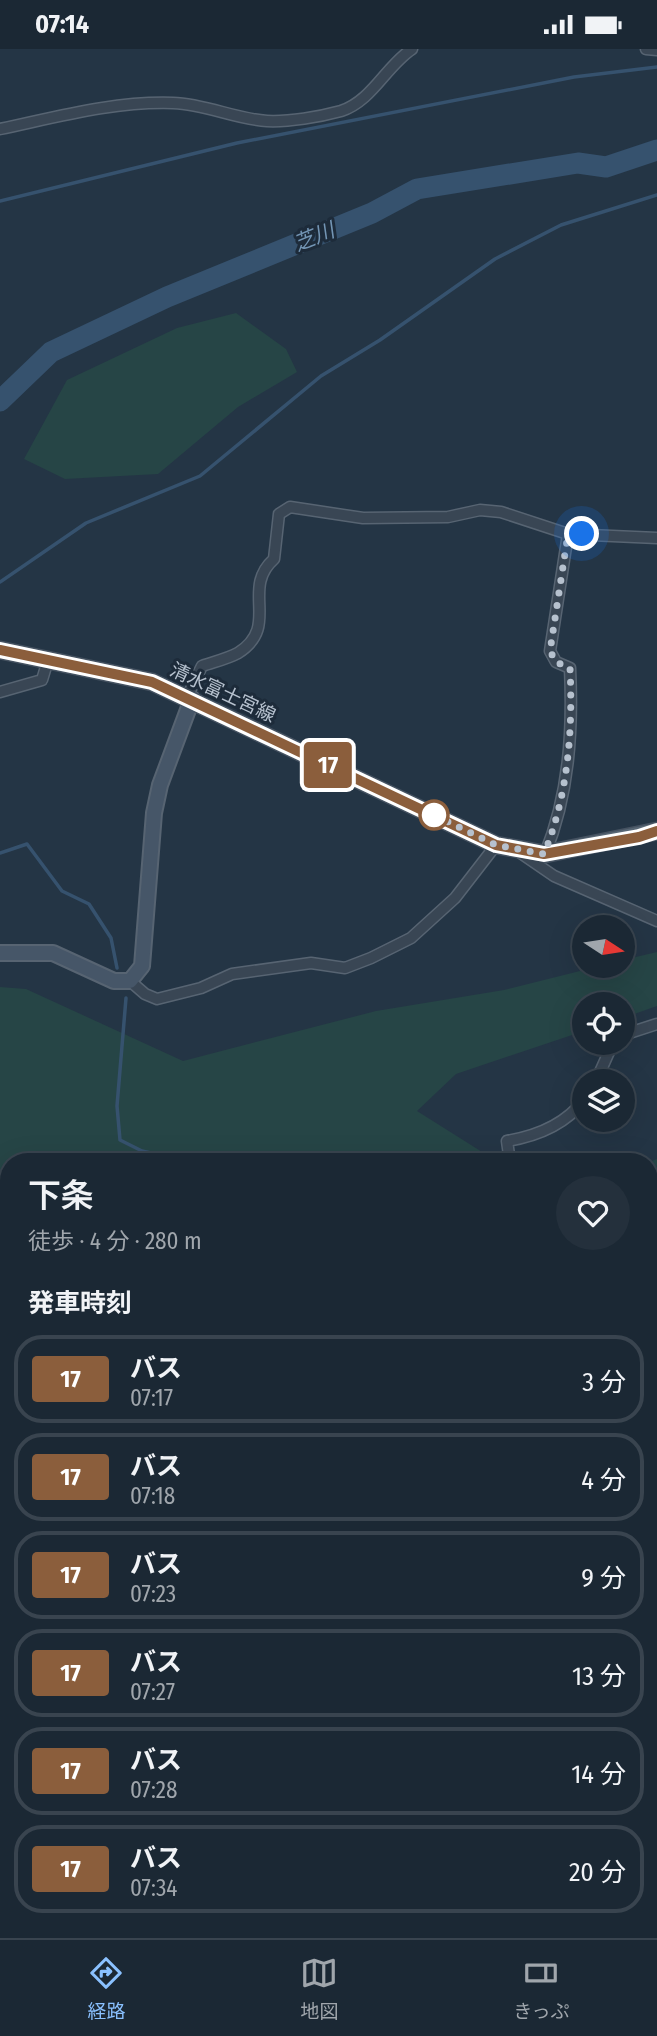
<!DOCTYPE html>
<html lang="ja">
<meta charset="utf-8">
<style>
body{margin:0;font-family:"Fira Sans Condensed","Noto Sans JP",sans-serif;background:#24303c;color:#f1f3f6;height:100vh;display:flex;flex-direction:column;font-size:26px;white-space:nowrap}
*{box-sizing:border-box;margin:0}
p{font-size:23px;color:#a0a6ac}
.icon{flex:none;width:38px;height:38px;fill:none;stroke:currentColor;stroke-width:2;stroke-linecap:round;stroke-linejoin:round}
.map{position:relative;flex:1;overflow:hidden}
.side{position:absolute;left:0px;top:1104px;width:658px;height:786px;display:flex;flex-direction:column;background:#1b2834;border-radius:28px 28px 0 0;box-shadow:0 7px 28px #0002,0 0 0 2px #39444f}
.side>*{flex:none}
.badge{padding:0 14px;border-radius:5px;font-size:24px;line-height:46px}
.needle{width:46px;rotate:102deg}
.fabs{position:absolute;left:572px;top:866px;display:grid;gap:14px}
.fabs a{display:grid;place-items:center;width:63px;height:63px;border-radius:50%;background:#1b2834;box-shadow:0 7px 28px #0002,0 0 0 2px #39444f;font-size:35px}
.you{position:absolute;width:35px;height:35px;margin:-18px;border:5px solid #fff;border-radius:50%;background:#1a73e8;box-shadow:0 0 0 10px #1a73e833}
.map>.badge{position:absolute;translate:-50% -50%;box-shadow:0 0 0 4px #fff}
h2{padding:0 28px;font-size:26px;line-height:63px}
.round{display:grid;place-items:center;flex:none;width:74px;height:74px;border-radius:37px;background:#24303c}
.overview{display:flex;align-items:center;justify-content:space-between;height:119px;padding:0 28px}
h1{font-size:33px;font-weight:600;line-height:52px}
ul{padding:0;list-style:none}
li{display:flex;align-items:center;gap:21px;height:88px;margin:0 14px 10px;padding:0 14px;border:4px solid #39444f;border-radius:28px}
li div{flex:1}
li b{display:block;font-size:26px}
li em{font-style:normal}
li .badge{min-width:77px;font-weight:700;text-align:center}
.status{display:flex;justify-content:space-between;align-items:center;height:49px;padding:0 35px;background:#1b2834;direction:ltr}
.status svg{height:19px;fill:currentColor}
.tab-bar{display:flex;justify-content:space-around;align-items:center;height:98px;border-top:2px solid #39444f;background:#1b2834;font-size:19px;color:#a0a6ac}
.tab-bar a{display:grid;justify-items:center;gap:4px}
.tab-bar .selected{color:#8ac1ff}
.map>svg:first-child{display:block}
</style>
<div class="status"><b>07:14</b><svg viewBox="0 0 49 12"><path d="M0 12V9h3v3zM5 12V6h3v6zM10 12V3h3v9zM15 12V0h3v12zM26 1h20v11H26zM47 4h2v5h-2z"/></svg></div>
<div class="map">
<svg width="657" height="1889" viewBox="0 0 657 1889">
<rect width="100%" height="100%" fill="#243545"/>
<g fill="#264546">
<polygon points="236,264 286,300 297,323 238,358 158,425 65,430 24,410 67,331 177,279"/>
<polygon points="657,903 657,957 623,969 623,956 584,956 584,982 456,1025 417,1062 498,1113 9,1113 9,1388 0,1386 0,938 26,940 183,1012 376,962 504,941 600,917 623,917 623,911"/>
<polygon points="657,1110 657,1621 649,1615 649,1113"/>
<polygon points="649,1856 657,1867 657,1889 525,1889 518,1881 649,1881"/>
</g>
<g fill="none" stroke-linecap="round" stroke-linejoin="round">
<g stroke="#36526e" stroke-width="3.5">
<polyline points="0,152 237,94 574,28 657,18"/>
<polyline points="0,533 86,474 200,427 321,327 380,291 495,210 561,176 657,146"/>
<polyline points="0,804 27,795 62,842 89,855 111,889 117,919"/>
<polyline points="126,949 117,1057 120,1091 142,1102 191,1113"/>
<polyline points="634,1881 641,1889"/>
</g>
<polyline stroke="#36526e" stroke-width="21" points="0,352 51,303 167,248 372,164 417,140 578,114 606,118 657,101"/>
<defs>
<g id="street">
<polyline points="646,0 657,1"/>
<path d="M 0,80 C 57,68 114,52 173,54 C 206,55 235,70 267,72 C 289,73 319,68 341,62 C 372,52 386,17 412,0"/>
<polyline points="0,643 42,631 48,611"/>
<path d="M 187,648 L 202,617 C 213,613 227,610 238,604 C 281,577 240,540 274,510 L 279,465 L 290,458 L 363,469 L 448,468 L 480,461 L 501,463 L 568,485 L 657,489"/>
<polyline points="519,803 554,827 657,872"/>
<path d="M 545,805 C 569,746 573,682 570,619 L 556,613 L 550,602 L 568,485"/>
<polyline points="130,932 145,945 157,950 201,939 232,925 311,914 345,919 371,909 411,889 455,849 496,796"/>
<polyline points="623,986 657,975"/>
<polyline points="596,1032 613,994"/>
<path d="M 510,1113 L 507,1092 C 537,1087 565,1076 584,1051"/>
<polyline points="0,1740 9,1743"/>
</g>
<g id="secondary">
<polyline points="0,904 53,904 114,932 130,932 142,917 154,764 160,736 192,650"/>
<polyline points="0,1857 9,1867"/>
<polyline points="20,1881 26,1889"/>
<polyline points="190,1881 199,1889"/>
</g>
<polyline id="primary" points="0,601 152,633 496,796 545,805 657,782"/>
</defs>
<use href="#street" stroke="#576472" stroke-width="13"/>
<use href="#secondary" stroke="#576472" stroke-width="18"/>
<use href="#primary" stroke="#455261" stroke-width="19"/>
<use href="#street" stroke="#394654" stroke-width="10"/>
<use href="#secondary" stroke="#465668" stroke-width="14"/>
<use href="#primary" stroke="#576674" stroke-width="16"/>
</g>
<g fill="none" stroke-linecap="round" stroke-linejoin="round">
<defs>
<polyline id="line" points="0,601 152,633 496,796 544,805 639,788 657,782"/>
</defs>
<use href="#line" stroke="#fff" stroke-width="16"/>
<use href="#line" stroke="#8b5e3c" stroke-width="10"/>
<path stroke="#b6c1ce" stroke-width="7" stroke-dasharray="0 12.6" d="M 434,766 L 424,761 L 496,796 L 544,805 C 568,746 573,682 570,619 L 556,613 L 550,602 L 568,485 L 582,485"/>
</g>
<circle fill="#fff" stroke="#8b5e3c" stroke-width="3.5" cx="434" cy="766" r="14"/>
<g text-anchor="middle" stroke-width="6" stroke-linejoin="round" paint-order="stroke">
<g font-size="19" fill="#b6c1ce" stroke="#1d2b3a">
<text transform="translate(223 643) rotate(25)" y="7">清水富士宮線</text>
</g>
<g font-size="21" font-style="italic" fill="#7395b4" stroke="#1d2b3a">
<text transform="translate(314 188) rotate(-22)" y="7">芝川</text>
</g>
</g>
</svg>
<div class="fabs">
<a><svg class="needle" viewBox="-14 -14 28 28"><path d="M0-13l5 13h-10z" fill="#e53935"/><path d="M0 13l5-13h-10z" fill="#a0a6ac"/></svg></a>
<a><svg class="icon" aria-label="locate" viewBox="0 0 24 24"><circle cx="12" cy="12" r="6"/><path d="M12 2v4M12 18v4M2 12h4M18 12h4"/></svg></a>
<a><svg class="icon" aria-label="layers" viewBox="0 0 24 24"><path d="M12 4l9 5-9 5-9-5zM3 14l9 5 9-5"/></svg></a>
</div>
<div class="you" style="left:582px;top:485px"></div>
<b class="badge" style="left:328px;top:716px;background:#8b5e3c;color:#fff">17</b>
<section class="side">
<div class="overview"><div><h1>下条</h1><p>徒歩 · 4 分 · 280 m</p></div><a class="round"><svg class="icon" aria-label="heart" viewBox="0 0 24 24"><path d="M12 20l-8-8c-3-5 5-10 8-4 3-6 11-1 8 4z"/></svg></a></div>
<h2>発車時刻</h2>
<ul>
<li><span class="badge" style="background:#8b5e3c;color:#fff">17</span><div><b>バス</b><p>07:17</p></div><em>3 分</em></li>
<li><span class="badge" style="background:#8b5e3c;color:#fff">17</span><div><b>バス</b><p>07:18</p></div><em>4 分</em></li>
<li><span class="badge" style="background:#8b5e3c;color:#fff">17</span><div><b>バス</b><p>07:23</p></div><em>9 分</em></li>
<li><span class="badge" style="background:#8b5e3c;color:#fff">17</span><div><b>バス</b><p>07:27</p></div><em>13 分</em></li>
<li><span class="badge" style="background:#8b5e3c;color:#fff">17</span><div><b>バス</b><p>07:28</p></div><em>14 分</em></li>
<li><span class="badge" style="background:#8b5e3c;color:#fff">17</span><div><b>バス</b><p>07:34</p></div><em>20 分</em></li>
</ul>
</section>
</div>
<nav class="tab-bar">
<a class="selected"><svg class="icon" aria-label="directions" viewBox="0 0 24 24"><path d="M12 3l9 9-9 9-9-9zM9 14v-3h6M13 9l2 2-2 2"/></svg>経路</a>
<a><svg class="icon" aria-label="map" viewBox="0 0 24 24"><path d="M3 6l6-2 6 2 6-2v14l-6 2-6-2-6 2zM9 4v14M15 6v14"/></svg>地図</a>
<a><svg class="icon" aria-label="tickets" viewBox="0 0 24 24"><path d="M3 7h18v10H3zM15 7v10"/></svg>きっぷ</a>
</nav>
